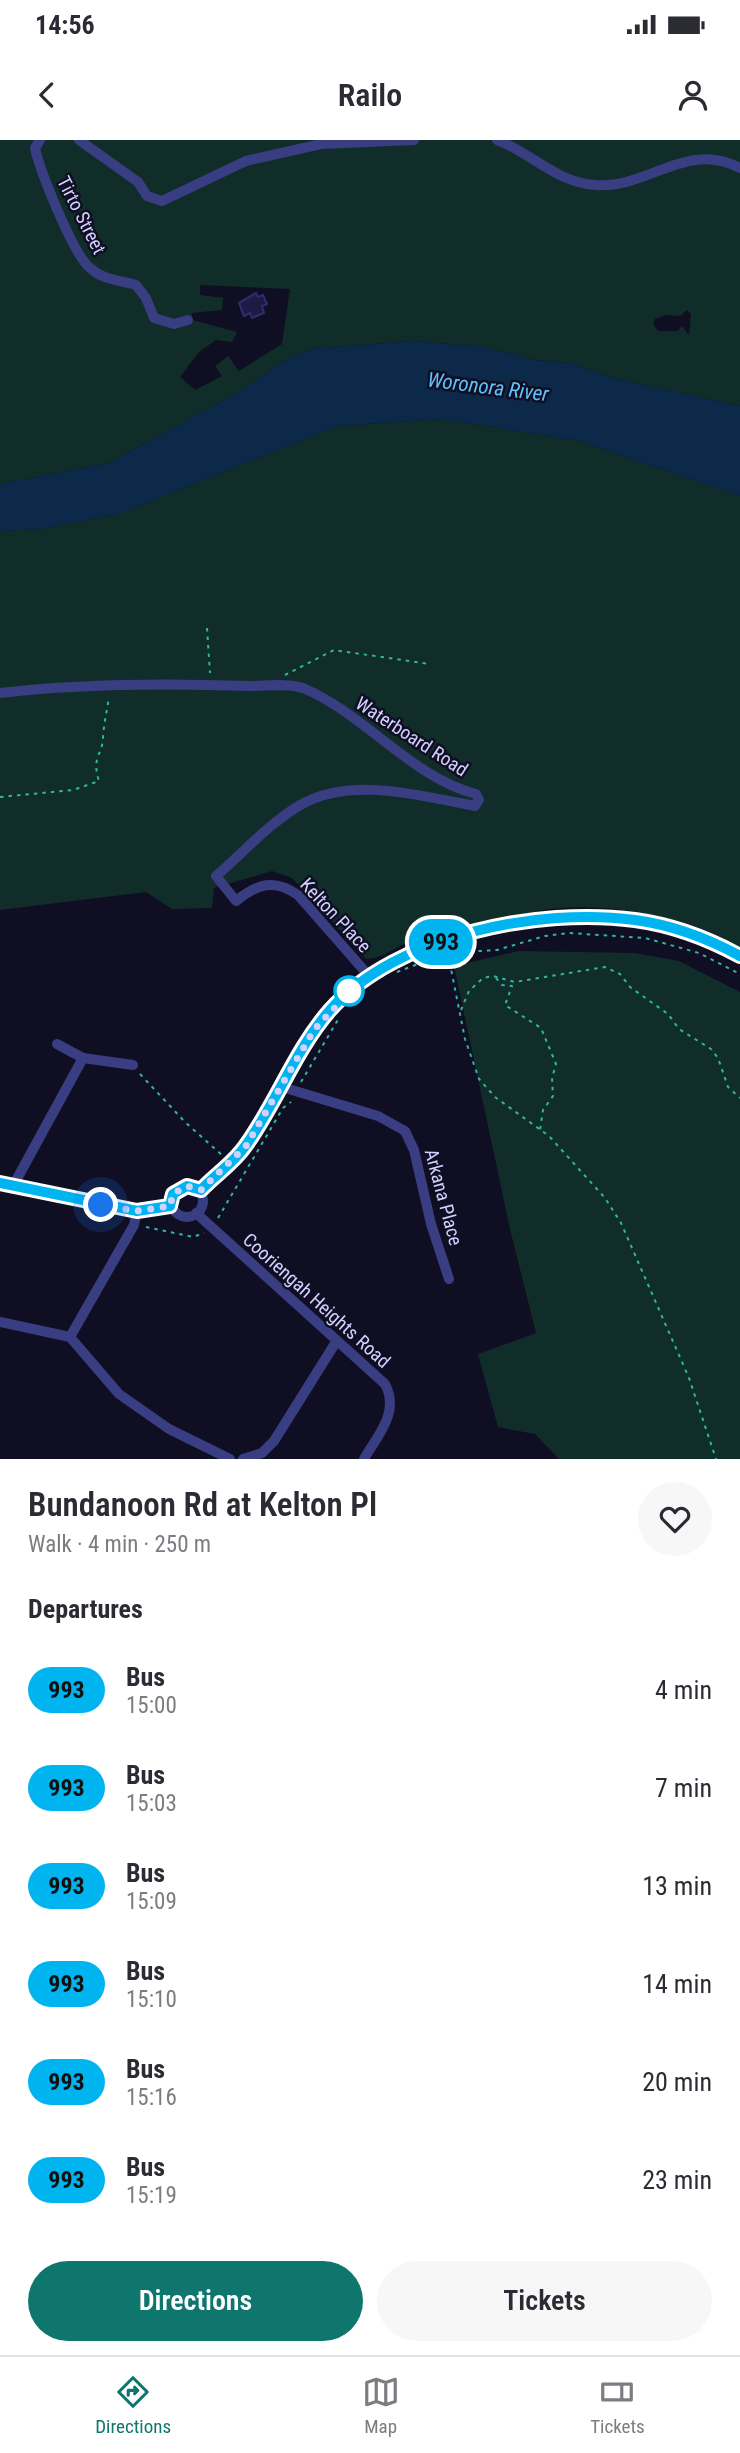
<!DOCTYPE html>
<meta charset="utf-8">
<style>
body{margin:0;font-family:"Roboto Condensed",sans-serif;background:#f7f7f7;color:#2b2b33;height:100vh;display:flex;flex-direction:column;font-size:26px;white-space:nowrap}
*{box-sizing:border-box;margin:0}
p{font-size:23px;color:#7c7c81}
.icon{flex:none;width:38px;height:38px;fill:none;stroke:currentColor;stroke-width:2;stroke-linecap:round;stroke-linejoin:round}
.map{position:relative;height:1319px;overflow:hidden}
.sheet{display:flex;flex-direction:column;background:#fff;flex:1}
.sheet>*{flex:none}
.badge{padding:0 14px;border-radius:23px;font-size:24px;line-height:46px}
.you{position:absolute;width:35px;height:35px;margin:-18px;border:5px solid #fff;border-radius:50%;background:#1a73e8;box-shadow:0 0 0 10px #1a73e833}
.map>.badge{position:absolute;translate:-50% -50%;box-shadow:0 0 0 4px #fff}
h2{padding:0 28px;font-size:26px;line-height:63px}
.round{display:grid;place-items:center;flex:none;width:74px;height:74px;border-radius:37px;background:#f7f7f7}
.summary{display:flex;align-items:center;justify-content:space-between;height:119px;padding:0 28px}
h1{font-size:33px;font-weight:600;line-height:52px}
.button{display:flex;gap:14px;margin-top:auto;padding:14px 28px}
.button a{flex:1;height:80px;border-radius:42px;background:#0f766e;color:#fff;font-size:28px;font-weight:600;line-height:80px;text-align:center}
.button a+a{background:#f7f7f7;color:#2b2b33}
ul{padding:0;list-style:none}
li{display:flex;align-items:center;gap:21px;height:98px;padding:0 28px}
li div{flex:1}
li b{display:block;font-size:26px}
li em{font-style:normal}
li .badge{min-width:77px;font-weight:700;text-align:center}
.status{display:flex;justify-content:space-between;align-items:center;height:49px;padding:0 35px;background:#fff;direction:ltr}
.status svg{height:19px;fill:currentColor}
header{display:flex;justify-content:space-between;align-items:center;height:91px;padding:0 28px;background:#fff;font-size:32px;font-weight:600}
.tab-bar{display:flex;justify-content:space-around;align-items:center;height:98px;border-top:2px solid #e1e1e2;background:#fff;font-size:19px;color:#7c7c81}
.tab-bar a{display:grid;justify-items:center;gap:4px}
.tab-bar .selected{color:#0f766e}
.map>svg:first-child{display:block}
</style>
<div class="status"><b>14:56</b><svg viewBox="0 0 49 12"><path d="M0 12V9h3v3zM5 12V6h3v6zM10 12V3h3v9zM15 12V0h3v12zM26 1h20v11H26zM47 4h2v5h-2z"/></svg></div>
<header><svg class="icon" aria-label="back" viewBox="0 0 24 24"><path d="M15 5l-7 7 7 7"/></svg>Railo<svg class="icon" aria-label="person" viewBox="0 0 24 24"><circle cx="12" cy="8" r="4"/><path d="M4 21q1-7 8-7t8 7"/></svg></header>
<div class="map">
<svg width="740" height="1319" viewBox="0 0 740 1319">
<rect width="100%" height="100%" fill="#100e23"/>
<g fill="#112d2a" fill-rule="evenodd">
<path d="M 0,0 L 740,0 L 740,266 L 612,238 L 571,223 L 534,220 L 486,207 L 412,201 L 312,209 L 280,223 L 246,248 L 109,323 L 0,344 ZM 200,145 L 290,149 L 282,204 L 239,231 L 228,216 L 215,226 L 222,236 L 195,250 L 180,237 L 199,212 L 216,200 L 232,202 L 237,192 L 192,180 L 192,173 L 222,170 L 223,158 L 200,155 ZM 687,170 L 691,174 L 689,195 L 682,186 L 678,191 L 658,191 L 653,184 L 655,179 L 666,175 L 680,176 Z"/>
<path d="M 442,279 L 580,301 L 740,356 L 740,809 C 685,778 624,764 561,768 C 520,771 462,789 420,798 C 401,802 384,819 366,819 L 292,738 L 272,731 L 214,748 L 212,768 L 172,769 L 146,752 L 0,770 L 0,391 L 40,389 L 122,373 L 337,286 Z"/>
<polygon points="519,811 635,813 679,821 740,852 740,1319 559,1319 535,1294 498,1287 478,1214 536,1193 510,1089 454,826"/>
</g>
<polygon fill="#0d2949" points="412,201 486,207 534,220 571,223 612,238 740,266 740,356 580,301 442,279 337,286 122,373 40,389 0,391 0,344 109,323 246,248 280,223 312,209"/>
<polygon fill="#1f1a44" stroke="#342c70" stroke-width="2" points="256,153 258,157 263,155 267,164 262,166 264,173 252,178 250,173 244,176 239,163"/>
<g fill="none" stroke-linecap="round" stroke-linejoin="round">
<g stroke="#2fb5a1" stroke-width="2" stroke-dasharray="3.5 5" stroke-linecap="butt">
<polyline points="207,488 210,533"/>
<polyline points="285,535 334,510 429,524"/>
<path d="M 0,657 L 73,650 L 99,641 C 91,616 103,615 103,597 C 104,583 107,571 109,557"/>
<polyline points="448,814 465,899 479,939 495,957 549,996 605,1058 621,1083 689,1238 716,1319"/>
<polyline points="397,832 447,813 497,810 545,796 569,793 645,798 699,813 740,834"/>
<polyline points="496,838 502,845 512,846 505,865 541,888 556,924 552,938 553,956 543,970 540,990"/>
<polyline points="461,870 469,851 483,838 493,836 515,842 605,827 620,834 630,847 668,874 679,889 711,909 718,918 728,947 740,958"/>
<polyline points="140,934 185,982 223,1016"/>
<polyline points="301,942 339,878"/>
<polyline points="218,1078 283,968 291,962"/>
<polyline points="146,1087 193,1097 204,1093"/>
</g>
<g stroke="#393d82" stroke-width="10">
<path d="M 40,0 L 35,8 C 40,31 73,114 90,128 C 103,140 119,140 136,145 L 146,158 L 154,178 L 174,184 L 188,180"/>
<polyline points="79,0 138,42 147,56 162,61 246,21 321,4 414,0"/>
<path d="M 497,0 C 532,13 555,42 595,45 C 649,49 685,0 740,28"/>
<path d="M 0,553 C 83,543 167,543 250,546 C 266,546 289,543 303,548 C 365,574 411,637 476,654 L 479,660 L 475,666 C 420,656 353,636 302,664 C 269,683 244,712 216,736 L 236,761 C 257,744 274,738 298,755 L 369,836"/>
<polyline points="57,904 83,918 133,925"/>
<polyline points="282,947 378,976 405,991 414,1010 431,1084 449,1139"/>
<polyline points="0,1043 137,1071 170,1066"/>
<circle cx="187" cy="1061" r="16"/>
<polyline points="13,1046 83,918"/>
<path d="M 201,1050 C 216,1034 234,1023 246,1005 C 277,962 295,909 330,870 C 397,794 538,767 635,780 C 672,785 708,798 740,816"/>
<path d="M 196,1073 L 385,1244 C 400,1272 378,1295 364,1319"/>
<polyline points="0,1182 70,1197 119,1254 169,1289 230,1319"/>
<polyline points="70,1197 134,1085 137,1071"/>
<polyline points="243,1319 262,1313 274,1301 336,1202"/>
</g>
</g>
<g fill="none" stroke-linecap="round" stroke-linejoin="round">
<defs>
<path id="line" d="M 0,1043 L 137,1071 L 170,1066 L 173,1054 L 187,1046 L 201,1050 C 216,1034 234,1023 246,1005 C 277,962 295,910 330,870 C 397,795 539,767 635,780 C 672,785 707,798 740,816"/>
</defs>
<use href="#line" stroke="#fff" stroke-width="16"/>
<use href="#line" stroke="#00b5ef" stroke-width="10"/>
<polyline stroke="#d2d1ff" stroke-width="7" stroke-dasharray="0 12.6" points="101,1065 137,1071 170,1066 173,1054 187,1046 201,1050 246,1006 314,890 355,846 349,851"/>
</g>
<circle fill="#fff" stroke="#00b5ef" stroke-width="3.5" cx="349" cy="851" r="14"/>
<g text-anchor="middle" stroke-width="5" stroke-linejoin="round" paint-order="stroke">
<g font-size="19" fill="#d2d1ff" stroke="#100e23">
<text transform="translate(82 75) rotate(63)" y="7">Tirto Street</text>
<text transform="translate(412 596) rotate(33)" y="7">Waterboard Road</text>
<text transform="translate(336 775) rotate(47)" y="7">Kelton Place</text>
<text transform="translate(444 1057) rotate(75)" y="7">Arkana Place</text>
<text transform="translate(317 1160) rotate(42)" y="7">Cooriengah Heights Road</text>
</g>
<g font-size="21" font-style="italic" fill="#5fc2fe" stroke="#100e23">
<text transform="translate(488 247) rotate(7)" y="7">Woronora River</text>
</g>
</g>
</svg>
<div class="you" style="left:101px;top:1065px"></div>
<b class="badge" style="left:441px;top:802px;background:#00b5ef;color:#111">993</b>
</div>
<section class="sheet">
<div class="summary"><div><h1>Bundanoon Rd at Kelton Pl</h1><p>Walk · 4 min · 250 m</p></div><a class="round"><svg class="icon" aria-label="heart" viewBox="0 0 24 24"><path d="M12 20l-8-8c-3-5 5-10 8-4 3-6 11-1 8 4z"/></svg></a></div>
<h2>Departures</h2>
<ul>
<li><span class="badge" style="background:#00b5ef;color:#111">993</span><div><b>Bus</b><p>15:00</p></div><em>4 min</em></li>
<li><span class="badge" style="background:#00b5ef;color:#111">993</span><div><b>Bus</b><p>15:03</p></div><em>7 min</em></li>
<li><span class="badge" style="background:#00b5ef;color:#111">993</span><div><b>Bus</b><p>15:09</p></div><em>13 min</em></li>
<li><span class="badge" style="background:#00b5ef;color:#111">993</span><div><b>Bus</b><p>15:10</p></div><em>14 min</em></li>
<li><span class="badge" style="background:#00b5ef;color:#111">993</span><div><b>Bus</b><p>15:16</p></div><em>20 min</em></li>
<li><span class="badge" style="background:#00b5ef;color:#111">993</span><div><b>Bus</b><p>15:19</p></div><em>23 min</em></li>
</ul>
<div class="button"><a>Directions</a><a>Tickets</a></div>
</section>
<nav class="tab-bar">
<a class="selected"><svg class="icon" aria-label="directions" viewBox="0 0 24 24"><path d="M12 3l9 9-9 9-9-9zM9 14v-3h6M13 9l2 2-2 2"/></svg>Directions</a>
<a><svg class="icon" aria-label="map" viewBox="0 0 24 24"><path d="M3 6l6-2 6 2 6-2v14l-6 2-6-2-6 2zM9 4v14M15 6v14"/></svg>Map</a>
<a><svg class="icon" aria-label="tickets" viewBox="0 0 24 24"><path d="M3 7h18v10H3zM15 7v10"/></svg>Tickets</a>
</nav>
